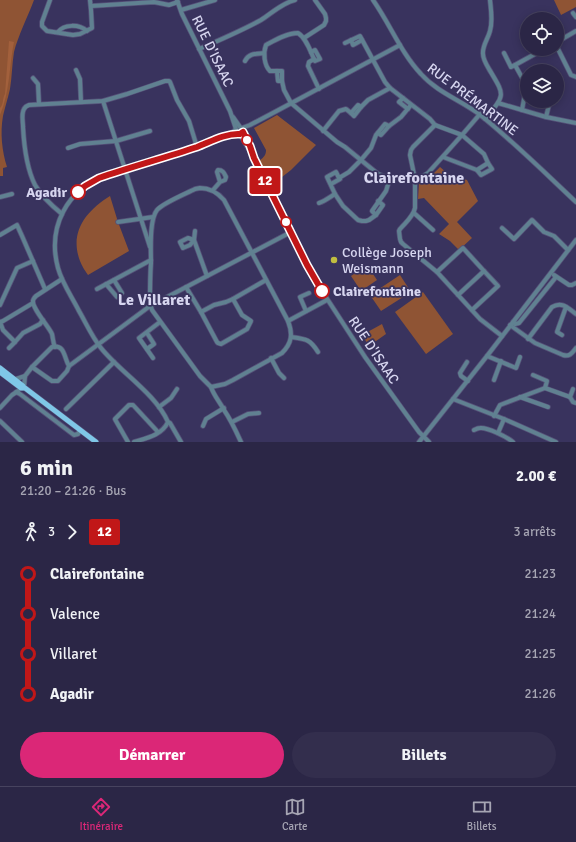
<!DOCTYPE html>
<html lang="fr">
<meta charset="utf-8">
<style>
body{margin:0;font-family:Signika,sans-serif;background:#332e4d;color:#f1f3f6;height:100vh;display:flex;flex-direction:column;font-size:15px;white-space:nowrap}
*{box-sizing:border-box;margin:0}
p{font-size:13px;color:#a6a5b3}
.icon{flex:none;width:22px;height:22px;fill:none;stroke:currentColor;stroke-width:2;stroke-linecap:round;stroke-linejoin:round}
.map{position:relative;height:442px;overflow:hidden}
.panel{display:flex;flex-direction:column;background:#2b2646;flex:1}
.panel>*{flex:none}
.badge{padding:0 8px;border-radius:3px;font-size:14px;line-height:26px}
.fabs{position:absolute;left:520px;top:12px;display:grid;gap:8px}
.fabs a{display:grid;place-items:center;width:44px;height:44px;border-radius:50%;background:#2b2646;box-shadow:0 2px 10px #0003,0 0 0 1px #47435f;font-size:20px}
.map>.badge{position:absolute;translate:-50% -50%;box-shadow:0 0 0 2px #fff}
.legs{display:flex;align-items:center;gap:6px;height:44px;padding:0 20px;font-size:13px}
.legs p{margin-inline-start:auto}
.overview{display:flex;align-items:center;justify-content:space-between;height:68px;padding:0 20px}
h1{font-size:22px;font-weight:800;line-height:30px}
.primary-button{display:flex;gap:8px;margin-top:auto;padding:8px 20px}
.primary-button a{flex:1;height:46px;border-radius:24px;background:#db2777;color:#fff;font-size:16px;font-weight:800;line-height:46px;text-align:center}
.primary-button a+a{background:#332e4d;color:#f1f3f6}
ul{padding:0 20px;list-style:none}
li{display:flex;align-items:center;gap:14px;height:40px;font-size:15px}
li i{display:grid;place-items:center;width:6px;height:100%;margin:0 5px;background:currentColor}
li i::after{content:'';width:10px;height:10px;margin:-5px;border:3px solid;border-radius:50%;background:#2b2646}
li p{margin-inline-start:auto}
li:first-child i{background:linear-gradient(#0000 50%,currentColor 0)}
li:last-child i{background:linear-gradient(currentColor 50%,#0000 0)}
.menu{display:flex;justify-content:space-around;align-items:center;height:56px;border-top:1px solid #47435f;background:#2b2646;font-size:11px;color:#a6a5b3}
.menu a{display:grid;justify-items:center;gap:2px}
.menu .active{color:#db2777}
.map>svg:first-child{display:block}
</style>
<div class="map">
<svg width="576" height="442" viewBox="0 0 576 442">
<rect width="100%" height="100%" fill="#39335e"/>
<g fill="#8f5434">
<path d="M 0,0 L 34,0 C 28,16 18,36 14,52 C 12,64 12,77 10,89 C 8,98 5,107 3,116 C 0,133 2,151 7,167 L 3,168 L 3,176 L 0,176 Z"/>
<polygon points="554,0 576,0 576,7 561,15"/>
<path d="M 277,115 L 316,145 L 291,170 L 282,177 L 270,183 L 259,161 L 260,160 C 264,157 266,155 266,150 L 254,128 Z"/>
<polygon points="440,167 447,173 467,180 478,201 457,222 472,238 459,250 450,241 439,234 449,224 424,198 418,199 419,182 430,177"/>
<path d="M 110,196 L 118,222 L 129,251 L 88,275 C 85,271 82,266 80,261 C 69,232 86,211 110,196 Z"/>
<polygon points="367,265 377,280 361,291 351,276"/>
<polygon points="400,275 411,292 381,311 370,295"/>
<polygon points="423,292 453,334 426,354 395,312"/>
<polygon points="382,324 386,334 369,346 362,335"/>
</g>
<path fill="#a2603c" d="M 9,41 L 14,42 C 9,66 10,92 0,115 L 0,108 C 4,104 2,99 5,94 Z"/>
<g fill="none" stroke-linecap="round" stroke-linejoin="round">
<defs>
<g id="minor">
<polyline points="50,0 42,22 42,26 47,31 73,35 80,34 92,28 91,10 90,0"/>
<polyline points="177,0 182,14 230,111 236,129 236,132 241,136 251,153"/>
<path d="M 373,0 C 390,24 401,53 421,74 C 437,92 460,100 479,114 C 513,141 544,172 576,202"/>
<polyline points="91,6 154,2 169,5 178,2"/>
<polyline points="181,10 215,0"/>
<polyline points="573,13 576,17"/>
<path d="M 58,32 C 64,24 79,24 87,31"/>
<polyline points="304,38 324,25 326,21 326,18 325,14 315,0"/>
<polyline points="351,40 353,45 362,40"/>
<polyline points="557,42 576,31"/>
<polyline points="345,43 360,36 385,82 390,88 430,119 435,125"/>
<polyline points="557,47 571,75 576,77"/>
<path d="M 199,49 C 220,40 241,31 261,20 C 272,13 282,3 295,0"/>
<polyline points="311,52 315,50 320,59 315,61 314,59"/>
<polyline points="504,53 511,67 515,65"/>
<path d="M 245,61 C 249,53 256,54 264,53"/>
<polyline points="76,70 80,79 81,102"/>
<polyline points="277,71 282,71 282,81"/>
<polyline points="33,78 38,84 39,104"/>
<path d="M 319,89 L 308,66 L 309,62 L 314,59 C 310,50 306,38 298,33 C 287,33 275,40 266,45 C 263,53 264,65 270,71 L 277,71 L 278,81 L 282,81 L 284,90 L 291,103 L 337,142 L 345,147 L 378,174 L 390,178 L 407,180 L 423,176 L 428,173 L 462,135 L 480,114"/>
<polyline points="403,98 399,102 408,109"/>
<polyline points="103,101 150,247"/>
<polyline points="498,103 546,117 576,123"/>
<polyline points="522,110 526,88 525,83 515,65 544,49"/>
<polyline points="351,113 354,116 361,107"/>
<polyline points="233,117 240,127 242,129"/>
<polyline points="546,117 550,101"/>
<path d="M 485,119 C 506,94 505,96 489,69 C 486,64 483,59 483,54 C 482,46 488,39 490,31 C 493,21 491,10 490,0"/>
<polyline points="242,128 250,125 271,114 400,45"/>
<polyline points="323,131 339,111 346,109 351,113 358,105 361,107 368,100 390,88"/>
<polyline points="243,132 250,146 254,159 307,265 322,291 365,357 406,414 419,432 429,442"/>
<polyline points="378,133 381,135 389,126"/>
<polyline points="68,148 80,144 116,141 150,131"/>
<path d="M 443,157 L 477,170 L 488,163 L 484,154 L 462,135 L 435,125 L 413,147 L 411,150 L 410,155 L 415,179 L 415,208 C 413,217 406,222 400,229 L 399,231 L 400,239 L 401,242 L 403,244 L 437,272 L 480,319 L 502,336"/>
<polyline points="477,170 481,175 492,169 488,163"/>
<polyline points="390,178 386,191 372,211 376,215 369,220 366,221 362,221 358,220 343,206 335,194 327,177 336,172 339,178 349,172 361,160 371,148 376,135 385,124 389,126 401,117 411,105"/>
<polyline points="331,184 340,179 339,178"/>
<path d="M 200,188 C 210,188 217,192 224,200 L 288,321 C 293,334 292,343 282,353 L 233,380 L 225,384 L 211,387 L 200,376 L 152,310 L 150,303 C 150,290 150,276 151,263 C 151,250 149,220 157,210 C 163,203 185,194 195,189 Z"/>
<path d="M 213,190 L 220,182 L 225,180 L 226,177 C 224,173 223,170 218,170 L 217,172 L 220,182"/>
<polyline points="0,197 12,194"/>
<path d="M 319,203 C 325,201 330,197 335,194"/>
<polyline points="414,213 433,230"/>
<path d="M 62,214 C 51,205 42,197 35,185 C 26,167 24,146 23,127 C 23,121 21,114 24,109 C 25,107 26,106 29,105 L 103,101 L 127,94 L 165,81 L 169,81 L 170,82 L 177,100 L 189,121 L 197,147"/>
<polyline points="376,215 383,205 378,201"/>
<polyline points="118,222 153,217"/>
<polyline points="502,228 514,239 532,220 544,232 554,236 568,250"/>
<polyline points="195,231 194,240 207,276"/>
<polyline points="0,235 17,225 22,236 45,289"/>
<polygon points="188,238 194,240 190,245 183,248 180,242"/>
<polyline points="437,272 463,248 484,271 458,295"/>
<polyline points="554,275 569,285 572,285 576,283"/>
<polyline points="106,284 117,297 122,293 114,280"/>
<polyline points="186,287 201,312 214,305 226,302 233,299 266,280"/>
<polyline points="97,289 151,260"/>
<polyline points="0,305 17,268 33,261"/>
<polyline points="472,310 498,286 484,271"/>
<polyline points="306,311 300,297 309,293"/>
<polyline points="201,312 217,342 218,343 221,344 247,329 251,321 242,315 233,299"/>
<polyline points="288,321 327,300"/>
<polyline points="0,322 3,330 15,342 23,333 40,324 43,320"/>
<polyline points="0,322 3,321 33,303"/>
<polyline points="513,322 515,324 519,323 556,277"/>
<path d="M 510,325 L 535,343 L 563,355 C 570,357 572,353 576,348"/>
<polyline points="147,333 154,344 147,349"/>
<polyline points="562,335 557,332 566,307"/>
<path d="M 291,337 C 306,339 310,339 318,352"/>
<path d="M 528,339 L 552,307 C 562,301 568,308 576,314"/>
<path d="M 55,347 C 53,343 53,338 52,334 C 49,327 32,308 33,301 C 33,299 35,297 36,296 L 62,279"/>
<polyline points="9,348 15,342"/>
<polyline points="487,356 516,368 520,357"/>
<polyline points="153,358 139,338 160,322"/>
<polyline points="271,358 279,373 284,378"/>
<polyline points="467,362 460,373 461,376 468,381"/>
<polyline points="32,367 52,381 58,381 67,371 69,366 150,306 291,232"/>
<polyline points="533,375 547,381 545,388"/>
<path d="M 16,379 L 25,376 L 32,367 L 52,347 C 65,344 64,358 69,366"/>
<polyline points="494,380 501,361"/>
<polyline points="24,387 25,376"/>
<path d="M 211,387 C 214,396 220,402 224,410 C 231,420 236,431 241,442"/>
<polyline points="16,392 20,394 74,435 78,434 80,430"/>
<polyline points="520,397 548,407"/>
<polyline points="570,397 573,402 576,403"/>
<polyline points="453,399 504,419 556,442"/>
<polyline points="159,407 171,398 177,389"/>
<polyline points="0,408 12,395 18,391"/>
<polyline points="66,409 114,362"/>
<polyline points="494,416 500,405 545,388 570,397 573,389"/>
<polyline points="0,421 22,442"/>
<polyline points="232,422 248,414 259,413"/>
<polyline points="203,426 206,419 224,408"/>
<path d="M 474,430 C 476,429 478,428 480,428 C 487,427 507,437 513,442"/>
<polyline points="498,433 504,419"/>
<polyline points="128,442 116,421 115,419 129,405 133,405 158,432"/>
<path d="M 134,442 C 147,438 162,435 168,422"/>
<path d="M 181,442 L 170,423 L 168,422 C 155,393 120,372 101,348 C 92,337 86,323 79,311 C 72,297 62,283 58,268 C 47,227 67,189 106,176 L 197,147 L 229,135 L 235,130"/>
<polyline points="419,442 487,356 576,240"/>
</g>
<g id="major">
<polyline points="0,368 23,386"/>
<polyline points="0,372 21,388 25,388 96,442"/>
</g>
</defs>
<use href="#minor" stroke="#555078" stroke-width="5.5"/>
<use href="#major" stroke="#555078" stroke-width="6"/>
<use href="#minor" stroke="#608191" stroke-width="4"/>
<use href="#major" stroke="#7fc7e7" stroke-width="5"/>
</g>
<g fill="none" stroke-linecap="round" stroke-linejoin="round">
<defs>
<path id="line-1" d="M 78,192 L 85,186 L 99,178 C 131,167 164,158 197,147 C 210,142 226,133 240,134 L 243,132 L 250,146 L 254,158 L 307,265 L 322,291"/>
</defs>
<use href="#line-1" stroke="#fff" stroke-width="9"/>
<use href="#line-1" stroke="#c11718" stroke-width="6"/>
</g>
<g fill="#fff" stroke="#c11718" stroke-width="2">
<circle cx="247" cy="140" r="5"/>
<circle cx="78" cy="192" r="7"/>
<circle cx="286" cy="222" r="5"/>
<circle cx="322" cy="291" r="7"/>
</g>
<circle fill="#c1be40" stroke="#39335e" stroke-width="1.5" cx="334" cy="260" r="4"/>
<g text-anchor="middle" stroke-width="3.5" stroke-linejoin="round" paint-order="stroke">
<g font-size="14" fill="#d7d6f0" stroke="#39335e">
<text transform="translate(213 51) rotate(64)" y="5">RUE D'ISAAC</text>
<text transform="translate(473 99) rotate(37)" y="5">RUE PRÉMARTINE</text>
<text transform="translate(374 350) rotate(56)" y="5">RUE D'ISAAC</text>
</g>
<g font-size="14" font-weight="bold" fill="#d7d6f0" stroke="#39335e" text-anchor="end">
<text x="67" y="197">Agadir</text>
<text x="333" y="296" text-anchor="start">Clairefontaine</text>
</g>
<g font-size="14" fill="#d7d6f0" stroke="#39335e" text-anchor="start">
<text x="342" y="257">Collège Joseph<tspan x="342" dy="16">Weismann</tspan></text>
</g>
<g font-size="16" font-weight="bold" fill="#d7d6f0" stroke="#39335e">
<text x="414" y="183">Clairefontaine</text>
<text x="154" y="305">Le Villaret</text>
</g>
</g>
</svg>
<div class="fabs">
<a><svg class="icon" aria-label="locate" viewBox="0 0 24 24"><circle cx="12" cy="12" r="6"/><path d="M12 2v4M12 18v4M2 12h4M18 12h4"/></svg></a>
<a><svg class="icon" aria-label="layers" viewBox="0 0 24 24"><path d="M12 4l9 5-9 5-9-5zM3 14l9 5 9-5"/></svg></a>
</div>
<b class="badge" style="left:265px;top:181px;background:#c11718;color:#fff">12</b>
</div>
<section class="panel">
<div class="overview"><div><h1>6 min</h1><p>21:20 – 21:26 · Bus</p></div><b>2.00 €</b></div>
<div class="legs"><svg class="icon" aria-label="walk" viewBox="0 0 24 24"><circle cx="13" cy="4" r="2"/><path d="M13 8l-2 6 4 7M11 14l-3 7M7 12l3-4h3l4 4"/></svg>3<svg class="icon" aria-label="forward" viewBox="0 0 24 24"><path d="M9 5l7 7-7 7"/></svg><b class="badge" style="background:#c11718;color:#fff">12</b><p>3 arrêts</p></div>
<ul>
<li><i style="color:#c11718"></i><b>Clairefontaine</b><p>21:23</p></li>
<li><i style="color:#c11718"></i><span>Valence</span><p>21:24</p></li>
<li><i style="color:#c11718"></i><span>Villaret</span><p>21:25</p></li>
<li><i style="color:#c11718"></i><b>Agadir</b><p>21:26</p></li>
</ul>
<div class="primary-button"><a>Démarrer</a><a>Billets</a></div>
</section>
<nav class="menu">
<a class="active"><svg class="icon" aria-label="directions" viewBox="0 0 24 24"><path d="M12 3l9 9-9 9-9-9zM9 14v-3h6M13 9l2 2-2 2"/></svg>Itinéraire</a>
<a><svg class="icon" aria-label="map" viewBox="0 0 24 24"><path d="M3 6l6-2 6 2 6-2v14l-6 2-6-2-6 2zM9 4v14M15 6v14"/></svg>Carte</a>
<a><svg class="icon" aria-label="tickets" viewBox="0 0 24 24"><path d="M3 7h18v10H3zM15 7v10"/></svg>Billets</a>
</nav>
